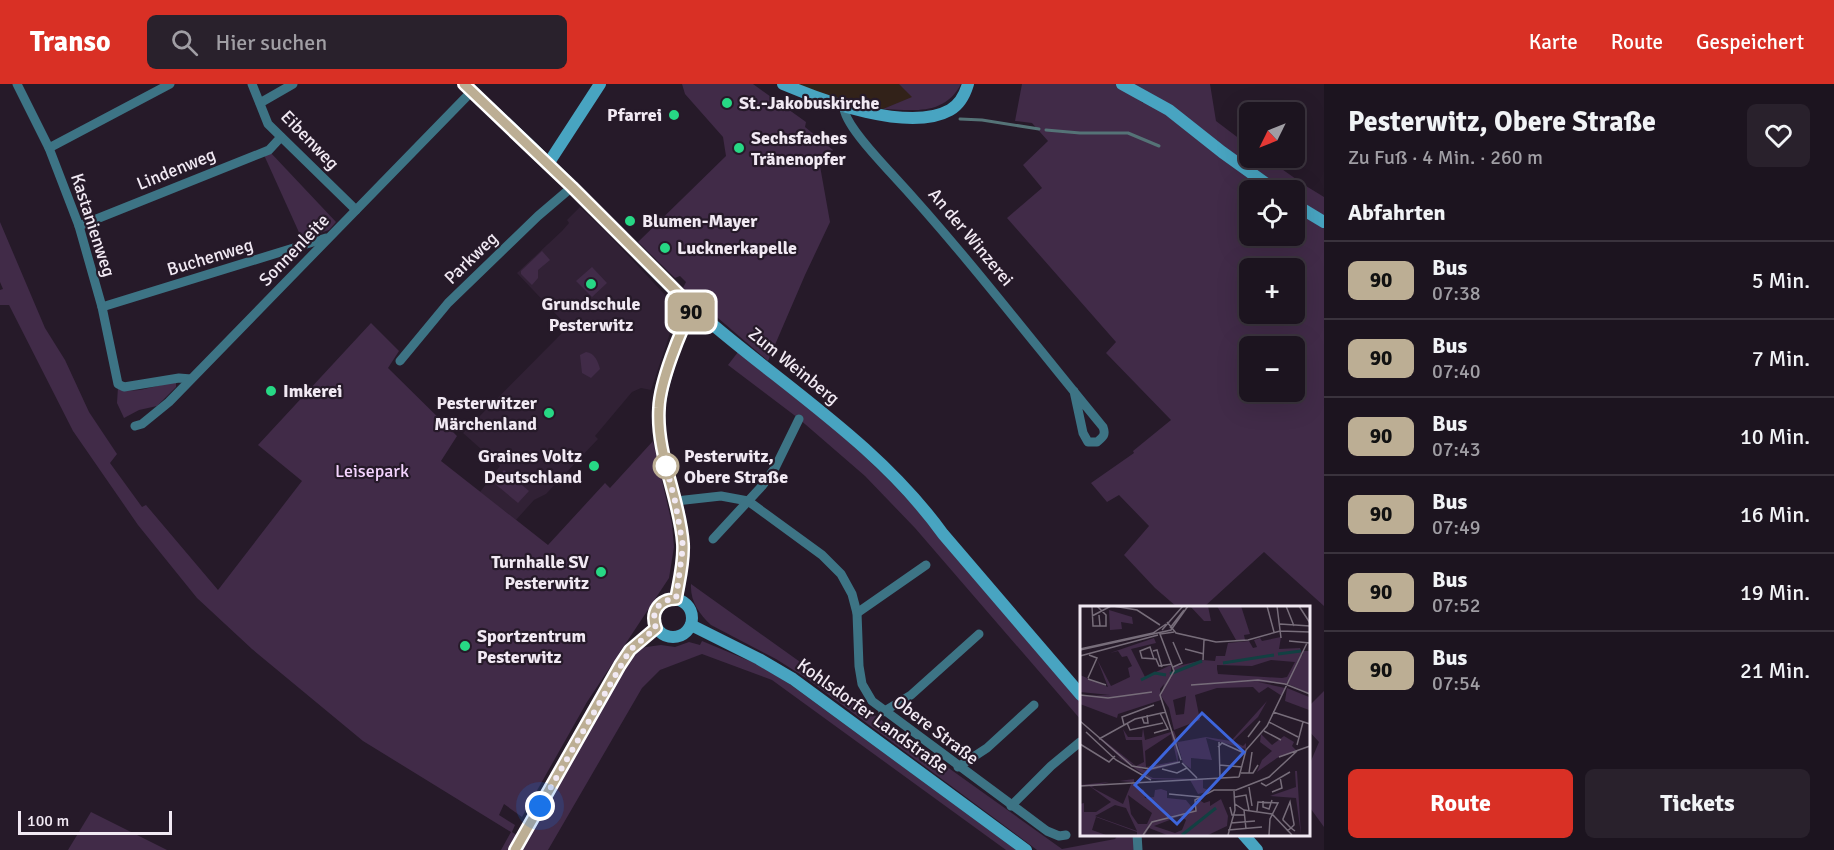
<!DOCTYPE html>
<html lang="de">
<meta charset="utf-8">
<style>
body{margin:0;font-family:Signika,sans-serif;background:#29212c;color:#f1f3f6;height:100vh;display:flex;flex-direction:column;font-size:22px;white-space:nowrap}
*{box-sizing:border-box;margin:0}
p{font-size:20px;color:#a09ea4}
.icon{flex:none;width:33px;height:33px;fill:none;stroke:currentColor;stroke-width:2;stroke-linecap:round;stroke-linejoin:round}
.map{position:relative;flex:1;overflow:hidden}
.side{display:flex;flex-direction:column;background:#1c141f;width:510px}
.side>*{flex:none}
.badge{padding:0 12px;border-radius:9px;font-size:21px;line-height:39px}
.needle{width:39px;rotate:227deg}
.tools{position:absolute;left:1239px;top:18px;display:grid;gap:12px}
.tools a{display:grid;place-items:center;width:66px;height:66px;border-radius:9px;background:#1c141f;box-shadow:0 6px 24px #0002,0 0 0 2px #3a333d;font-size:30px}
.scale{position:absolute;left:18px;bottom:15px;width:154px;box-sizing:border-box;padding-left:6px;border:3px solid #f1e9f3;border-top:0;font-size:16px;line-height:21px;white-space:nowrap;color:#f1e9f3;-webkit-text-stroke:4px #261a29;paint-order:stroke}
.you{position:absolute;width:30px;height:30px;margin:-15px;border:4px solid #fff;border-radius:50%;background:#1a73e8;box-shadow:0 0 0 9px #1a73e833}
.map>.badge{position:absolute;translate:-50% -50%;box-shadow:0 0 0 3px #fff}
h2{padding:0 24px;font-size:22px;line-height:54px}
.round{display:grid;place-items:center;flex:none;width:63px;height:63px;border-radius:9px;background:#29212c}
.overview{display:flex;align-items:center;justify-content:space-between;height:102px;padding:0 24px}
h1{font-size:28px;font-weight:800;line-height:45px}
.cta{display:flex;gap:12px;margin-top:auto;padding:12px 24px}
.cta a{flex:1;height:69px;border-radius:9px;background:#d93025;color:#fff;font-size:24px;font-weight:800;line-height:69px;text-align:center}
.cta a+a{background:#29212c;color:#f1f3f6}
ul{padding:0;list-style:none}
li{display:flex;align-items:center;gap:18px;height:78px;padding:0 24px;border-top:2px solid #3a333d}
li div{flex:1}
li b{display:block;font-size:22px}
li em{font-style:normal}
li .badge{min-width:66px;font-weight:700;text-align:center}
header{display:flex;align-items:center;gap:36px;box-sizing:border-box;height:84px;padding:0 30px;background:#d93025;color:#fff}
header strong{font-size:28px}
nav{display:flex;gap:33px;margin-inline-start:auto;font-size:21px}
.search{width:420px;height:54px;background:#29212c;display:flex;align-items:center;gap:15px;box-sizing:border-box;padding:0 21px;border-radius:9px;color:#a09ea4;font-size:22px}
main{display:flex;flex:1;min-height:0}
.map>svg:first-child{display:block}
</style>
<header>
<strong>Transo</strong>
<div class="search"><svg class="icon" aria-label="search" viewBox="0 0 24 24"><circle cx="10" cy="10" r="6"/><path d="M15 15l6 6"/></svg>Hier suchen</div>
<nav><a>Karte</a><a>Route</a><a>Gespeichert</a></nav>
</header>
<main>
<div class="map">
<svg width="1324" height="766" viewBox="0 0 1324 766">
<rect width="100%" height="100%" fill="#261a29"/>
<polygon fill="#322219" points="796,0 899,0 913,13 883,25 811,7"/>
<polygon fill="#312135" points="580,123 605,147 669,215 675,225 674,237 651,306 641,304 632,308 595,352 598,355 546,410 534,416 516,436 480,408 500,382 463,349 568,243 517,189 562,147 569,139 567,136"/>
<g fill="#412b48" fill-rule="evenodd">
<polygon points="682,0 753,0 806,38 805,43 833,66 820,82 830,138 805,191 768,277 683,204 686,198 680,192 675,194 638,158 726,72 723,53 685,10"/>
<path d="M 899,0 L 961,0 C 944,32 914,26 883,25 L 912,13 Z"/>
<path d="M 1022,0 L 1116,0 L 1143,19 L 1151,11 L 1131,0 L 1210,0 L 1216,37 L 1249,62 L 1250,74 L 1266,74 L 1306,102 L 1324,113 L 1324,522 L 1264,468 L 1204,523 L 1177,523 L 1155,504 L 1124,471 L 1149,442 L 1119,411 L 1107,418 L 1091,399 L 1134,369 L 1133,367 L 1171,336 L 1106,269 L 1116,258 L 1007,134 L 1042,104 L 1023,81 L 1048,57 L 1032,39 L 1015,37 ZM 1250,106 L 1294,106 L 1294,152 L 1250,152 ZM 1250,184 L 1294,184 L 1294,230 L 1250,230 ZM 1250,262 L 1294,262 L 1294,308 L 1250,308 Z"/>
<polygon points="270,68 336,138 329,146 302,155 264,71"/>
<polygon points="0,138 45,244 65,276 89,328 117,370 110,379 142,423 146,421 218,506 302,397 258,361 371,239 399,267 388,284 457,352 441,377 548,461 605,399 610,404 653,357 672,440 674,463 669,494 587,618 522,733 504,720 499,731 515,741 512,748 518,752 510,766 501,766 511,748 363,657 252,565 197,514 138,441 73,347 9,221 0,221 0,206 3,205 0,198"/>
<polygon points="542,167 550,176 538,186 538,194 532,201 521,190 521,187"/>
<polygon points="592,183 607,199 592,213 576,197"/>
<path d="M 586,268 C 595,269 598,278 600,285 L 591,294 L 582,289 L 580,271 Z"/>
<path d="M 738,268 C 780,301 823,333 861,369 C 942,445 1010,534 1081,619 L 1081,636 L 915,444 L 865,392 L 798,334 L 728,281 Z"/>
<path d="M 173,298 L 176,299 L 176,303 L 157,322 L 139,326 L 124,334 L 117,319 L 118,303 C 132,312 157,301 173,298 Z"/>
<polygon points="504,386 529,407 518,419 494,399"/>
<path d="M 691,500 L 1062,765 L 1115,755 L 1119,750 L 1134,750 L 1136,766 L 1037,766 L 806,594 L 776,575 L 711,541 C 699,530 690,517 691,500 Z"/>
<polygon points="702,557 757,580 791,601 1016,766 1006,766 772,596 702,570 660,586 642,604 548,766 522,766 598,629 639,564 661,561 675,563 689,558 700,561"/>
<polygon points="1324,607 1324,743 1308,721 1308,684 1319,658 1308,646 1308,623"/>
<polygon points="91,728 167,766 68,766"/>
</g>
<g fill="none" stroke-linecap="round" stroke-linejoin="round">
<g stroke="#557377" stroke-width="3">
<polyline points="960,35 982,36 1039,45"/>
<polyline points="1046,46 1080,49 1128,49 1159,62"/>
</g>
<g stroke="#3d7485" stroke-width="9">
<polyline points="17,0 49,64 79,142 102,223 118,300 124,303 179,294 191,295"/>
<polyline points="252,0 268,40 356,126"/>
<polyline points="260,19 293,0"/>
<path d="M 844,22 C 842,37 878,75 890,88 C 965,169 1032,257 1103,343 C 1106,351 1103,353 1097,358 L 1088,358 L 1083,349 L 1074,307"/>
<polyline points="49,64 170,0"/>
<polyline points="79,142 269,66 281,53"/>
<polyline points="102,223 326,154"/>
<polyline points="400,277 448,219 538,132 572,103"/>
<polyline points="135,342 142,340 169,318 472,7"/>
<polyline points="676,417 721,412 748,417 822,471 841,490 852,510 857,529 859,582 862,600 872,617 1047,747 1059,752 1066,751"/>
<polyline points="713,455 762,402 775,384 799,335"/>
<polyline points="857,529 926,481"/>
<polyline points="883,628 911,611 979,550"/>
<polyline points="958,683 987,664 1034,621"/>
<polyline points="1011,722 1051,682 1080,658"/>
<polyline points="1137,750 1138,766"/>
<polyline points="515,766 620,581 630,566 656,544"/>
</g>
<g stroke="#48a4c1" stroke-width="12">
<path d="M 464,0 C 511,43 557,87 601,132 C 631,162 660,194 691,222 C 775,297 876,357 943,450 L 1081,611"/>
<path d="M 783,0 C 823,17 909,49 950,26 C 959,21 965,10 968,0"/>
<polyline points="1122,0 1169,26 1222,68 1275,106"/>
<polyline points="548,80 600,0"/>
<polyline points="1294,120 1324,138"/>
<circle cx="673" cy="534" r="19"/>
<path d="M 677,515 C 679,498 684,479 683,460 C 681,417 659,377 659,333 C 658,305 679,249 693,224"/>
<polyline points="691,541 759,575 793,595 1026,766"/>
<polyline points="1243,750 1257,766"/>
</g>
</g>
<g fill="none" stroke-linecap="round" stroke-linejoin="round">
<defs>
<path id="line" d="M 464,0 L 572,103 L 693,224 C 680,247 660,298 659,324 C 656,371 680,414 683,460 C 684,479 679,497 676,515 C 659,515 650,528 656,544 L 630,566 L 620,581 L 515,766"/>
</defs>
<use href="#line" stroke="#fff" stroke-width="14"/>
<use href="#line" stroke="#bcae94" stroke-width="9"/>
<path stroke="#f1e9f3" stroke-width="6" stroke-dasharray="0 10.8" d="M 540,722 L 630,566 L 656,544 C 650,528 659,515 676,515 L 683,462 L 675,417 L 666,382"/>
</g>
<g fill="#27d885" stroke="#261a29" stroke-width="2">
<circle cx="727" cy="19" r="6"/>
<circle cx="674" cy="31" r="6"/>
<circle cx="739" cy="64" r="6"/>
<circle cx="630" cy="137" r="6"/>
<circle cx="665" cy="164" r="6"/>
<circle cx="591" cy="200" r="6"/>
<circle cx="271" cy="307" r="6"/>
<circle cx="549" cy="329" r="6"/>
<circle cx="594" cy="382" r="6"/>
<circle cx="601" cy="488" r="6"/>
<circle cx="465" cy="562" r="6"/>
</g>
<circle fill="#fff" stroke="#bcae94" stroke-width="3" cx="666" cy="382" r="12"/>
<g text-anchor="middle" stroke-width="4.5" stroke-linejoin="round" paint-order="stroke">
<g font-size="18" font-weight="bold" fill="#f1e9f3" stroke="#261a29" text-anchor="start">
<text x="739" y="25">St.-Jakobuskirche</text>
<text x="662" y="37" text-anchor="end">Pfarrei</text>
<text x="751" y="60">Sechsfaches<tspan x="751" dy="21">Tränenopfer</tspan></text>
<text x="642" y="143">Blumen-Mayer</text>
<text x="677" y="170">Lucknerkapelle</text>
<text x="591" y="226" text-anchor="middle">Grundschule<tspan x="591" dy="21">Pesterwitz</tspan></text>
<text x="283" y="313">Imkerei</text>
<text x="537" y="325" text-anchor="end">Pesterwitzer<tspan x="537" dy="21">Märchenland</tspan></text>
<text x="582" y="378" text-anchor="end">Graines Voltz<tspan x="582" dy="21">Deutschland</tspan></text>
<text x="589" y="484" text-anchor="end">Turnhalle SV<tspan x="589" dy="21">Pesterwitz</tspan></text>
<text x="477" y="558">Sportzentrum<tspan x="477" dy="21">Pesterwitz</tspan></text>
</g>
<g font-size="18" fill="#f1e9f3" stroke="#261a29">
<text transform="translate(310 56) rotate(46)" y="6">Eibenweg</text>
<text transform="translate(176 85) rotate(-22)" y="6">Lindenweg</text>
<text transform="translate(93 141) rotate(72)" y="6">Kastanienweg</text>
<text transform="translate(971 153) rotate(50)" y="6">An der Winzerei</text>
<text transform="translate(294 166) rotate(-46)" y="6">Sonnenleite</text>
<text transform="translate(210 173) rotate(-17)" y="6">Buchenweg</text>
<text transform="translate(471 174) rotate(-44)" y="6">Parkweg</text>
<text transform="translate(794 282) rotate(39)" y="6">Zum Weinberg</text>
<text transform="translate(873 632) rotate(36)" y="6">Kohlsdorfer Landstraße</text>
<text transform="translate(936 646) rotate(37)" y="6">Obere Straße</text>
</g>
<g font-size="18" font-weight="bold" fill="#f1e9f3" stroke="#261a29" text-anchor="start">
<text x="684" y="378">Pesterwitz,<tspan x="684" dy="21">Obere Straße</tspan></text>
</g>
<g font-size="18" fill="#f5d4ff" stroke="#261a29">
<text x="372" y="393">Leisepark</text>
</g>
</g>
<g transform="translate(1080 522)">
<rect width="230" height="230" fill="#261a29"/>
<path d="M 110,0 L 128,0 L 131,15 L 124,15 ZM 137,0 L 161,0 L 170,28 L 164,29 L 165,34 L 156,34 ZM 29,4 L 52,11 L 53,18 L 41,16 L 42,23 L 30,24 ZM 201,31 L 199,43 L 220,42 L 223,50 L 223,45 L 229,45 L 229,87 L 208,78 L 218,56 L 207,78 L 178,76 L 205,82 L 202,90 L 188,81 L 179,87 L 173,81 L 137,82 L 115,89 L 120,114 L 94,124 L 89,102 L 81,90 L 84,78 L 80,83 L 81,94 L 38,108 L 37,112 L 0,98 L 0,90 L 30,89 L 0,86 L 0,69 L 28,81 L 17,53 L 31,80 L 50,71 L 48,62 L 52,60 L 47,50 L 42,51 L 38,45 L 30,47 L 74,32 L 76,37 L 51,43 L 65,71 L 91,59 L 91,72 L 94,61 L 123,54 L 135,55 L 136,50 L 145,50 L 148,37 L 169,35 L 173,42 L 177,41 L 174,34 L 180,32 L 182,35 ZM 191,54 L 215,56 L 207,71 L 202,72 L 138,68 L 137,63 L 137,59 L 172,60 ZM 106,90 L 104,108 L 96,109 L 93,94 ZM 207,82 L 229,91 L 229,104 L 205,95 ZM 187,95 L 178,111 L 153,135 L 163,140 L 166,137 L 166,143 L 126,132 L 132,154 L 111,152 L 111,163 L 103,157 L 97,136 L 98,156 L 70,163 L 55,160 L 43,154 L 20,133 L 24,128 L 21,132 L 56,160 L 64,156 L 62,134 L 46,134 L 43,123 L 48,131 L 62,131 L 63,122 L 65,134 L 94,125 L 98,136 L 126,131 L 151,135 ZM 91,128 L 97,155 L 66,161 L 65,145 ZM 181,128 L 192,139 L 204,130 L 214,136 L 212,140 L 217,145 L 197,152 L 177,166 L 182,154 L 192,145 L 180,136 ZM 36,150 L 64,164 L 101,157 L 69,165 L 67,169 L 73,172 L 123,173 L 123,182 L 131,185 L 118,188 L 110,174 L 71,173 ZM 215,165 L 217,165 L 221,229 L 216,192 L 190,190 L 216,181 ZM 54,173 L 54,180 L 64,184 L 65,192 L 74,191 L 75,184 L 81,183 L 87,185 L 87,192 L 106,194 L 115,205 L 118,193 L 124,197 L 130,195 L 130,200 L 141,193 L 148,210 L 147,220 L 128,229 L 87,229 L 69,222 L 65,229 L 57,229 L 57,226 L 16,211 L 12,224 L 26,229 L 0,229 L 0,198 L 4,197 L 4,206 L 16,206 L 31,196 L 8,179 L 0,179 L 29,176 L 11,181 L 43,198 L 52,176 L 39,175 ZM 48,189 L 72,207 L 67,218 L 58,218 L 51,208 ZM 35,199 L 46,202 L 57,225 L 15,210 ZM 100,210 L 106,214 L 102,224 L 95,227 L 74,220 Z" fill="#412b48" fill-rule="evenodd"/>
<path fill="none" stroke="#124042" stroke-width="3" d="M 198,48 L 221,45M 143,57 L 194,49M 90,68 L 122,55M 61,74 L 75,67 L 86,69M 102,229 L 136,202"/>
<path fill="none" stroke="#776d7a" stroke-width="1.5" d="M 12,0 L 13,20 L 20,20 L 19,9M 17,0 L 26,9 L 26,20 L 20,20M 33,0 L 57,4 L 80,19M 187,0 L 194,26M 197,0 L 201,32M 206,0 L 214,20M 219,0 L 230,17M 12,10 L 31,0M 87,16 L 96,27 L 136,36 L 168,34 L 200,25 L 230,26M 200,18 L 230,20M 90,22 L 104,4M 82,24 L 103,0M 94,26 L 80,28 L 94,65 L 80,89 L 101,154M 209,35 L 230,37M 93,36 L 102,57 L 93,61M 0,43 L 73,27 L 86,18M 105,43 L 124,48M 0,44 L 91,24 L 108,0M 73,45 L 77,44 L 82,61M 0,50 L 78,29M 74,53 L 70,41 L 60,45 L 62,52 L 76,53 L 79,60 L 92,58M 123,54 L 124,34M 8,72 L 17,52 L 9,49M 8,73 L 26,79M 111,79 L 178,74 L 205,78 L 230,88M 0,89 L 28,92 L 72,86M 193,106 L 230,118M 62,111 L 64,117 L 68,117 L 67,109M 0,115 L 52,160 L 70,163 L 100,156M 189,116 L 218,131M 47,117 L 50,124 L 83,117M 44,119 L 42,111 L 74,99M 184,125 L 201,134M 6,126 L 36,154 L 71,174M 74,127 L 88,123 L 80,107M 168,131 L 180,115M 19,133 L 55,113 L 86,106M 139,136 L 140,171M 0,138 L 29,156 L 35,150M 217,139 L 223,116M 138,141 L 142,137 L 164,147M 199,151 L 230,140M 102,157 L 117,172M 139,159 L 162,161M 82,163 L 97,167 L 107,162M 161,167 L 173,167 L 178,159M 169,167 L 172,146M 159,171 L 166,144 L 187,120 L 227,37M 181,177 L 186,180 L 210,166M 0,180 L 159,171M 169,181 L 172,200M 192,186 L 202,182 L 200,171M 89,188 L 120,191M 155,191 L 166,189 L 169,204M 183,195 L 183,201 L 189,203 L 192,194M 155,198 L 164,204 L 192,208 L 212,229M 150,201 L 152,209 L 164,209M 164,204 L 166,223M 177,205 L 178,196 L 198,197 L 190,213 L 189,229M 151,217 L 175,215M 148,224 L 182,221M 207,225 L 211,222 L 214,219 L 214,218 L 210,196 L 203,213 L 203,214 L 211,222 L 215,225M 63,229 L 72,216 L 116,205 L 115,194 L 134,184 L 156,184 L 189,171 L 217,145M 148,229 L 155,204 L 154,185"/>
<path fill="#3d65dc" fill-opacity="0.15" stroke="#3d65dc" stroke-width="3" d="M 122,107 L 164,146 L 97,218 L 55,179 Z"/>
<rect width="230" height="230" fill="none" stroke="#f1e9f3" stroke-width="3"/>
</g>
</svg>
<div class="tools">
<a><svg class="needle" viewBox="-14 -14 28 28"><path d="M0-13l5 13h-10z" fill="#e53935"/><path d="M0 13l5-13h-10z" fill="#a09ea4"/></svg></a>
<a><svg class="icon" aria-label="locate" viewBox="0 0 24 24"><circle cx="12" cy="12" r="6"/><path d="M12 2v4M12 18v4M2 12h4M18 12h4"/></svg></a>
<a>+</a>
<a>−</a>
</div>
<div class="scale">100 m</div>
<div class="you" style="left:540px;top:722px"></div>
<b class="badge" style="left:691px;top:228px;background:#bcae94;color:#111">90</b>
</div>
<section class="side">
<div class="overview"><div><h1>Pesterwitz, Obere Straße</h1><p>Zu Fuß · 4 Min. · 260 m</p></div><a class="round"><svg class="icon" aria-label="heart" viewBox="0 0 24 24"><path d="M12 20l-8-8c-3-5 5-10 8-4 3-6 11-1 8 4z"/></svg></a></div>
<h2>Abfahrten</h2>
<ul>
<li><span class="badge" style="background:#bcae94;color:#111">90</span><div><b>Bus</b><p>07:38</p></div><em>5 Min.</em></li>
<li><span class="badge" style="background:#bcae94;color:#111">90</span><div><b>Bus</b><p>07:40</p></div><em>7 Min.</em></li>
<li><span class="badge" style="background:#bcae94;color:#111">90</span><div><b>Bus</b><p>07:43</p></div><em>10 Min.</em></li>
<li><span class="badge" style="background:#bcae94;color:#111">90</span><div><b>Bus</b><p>07:49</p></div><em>16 Min.</em></li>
<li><span class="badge" style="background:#bcae94;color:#111">90</span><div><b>Bus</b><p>07:52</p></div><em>19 Min.</em></li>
<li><span class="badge" style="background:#bcae94;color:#111">90</span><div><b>Bus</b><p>07:54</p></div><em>21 Min.</em></li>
</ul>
<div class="cta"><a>Route</a><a>Tickets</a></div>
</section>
</main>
